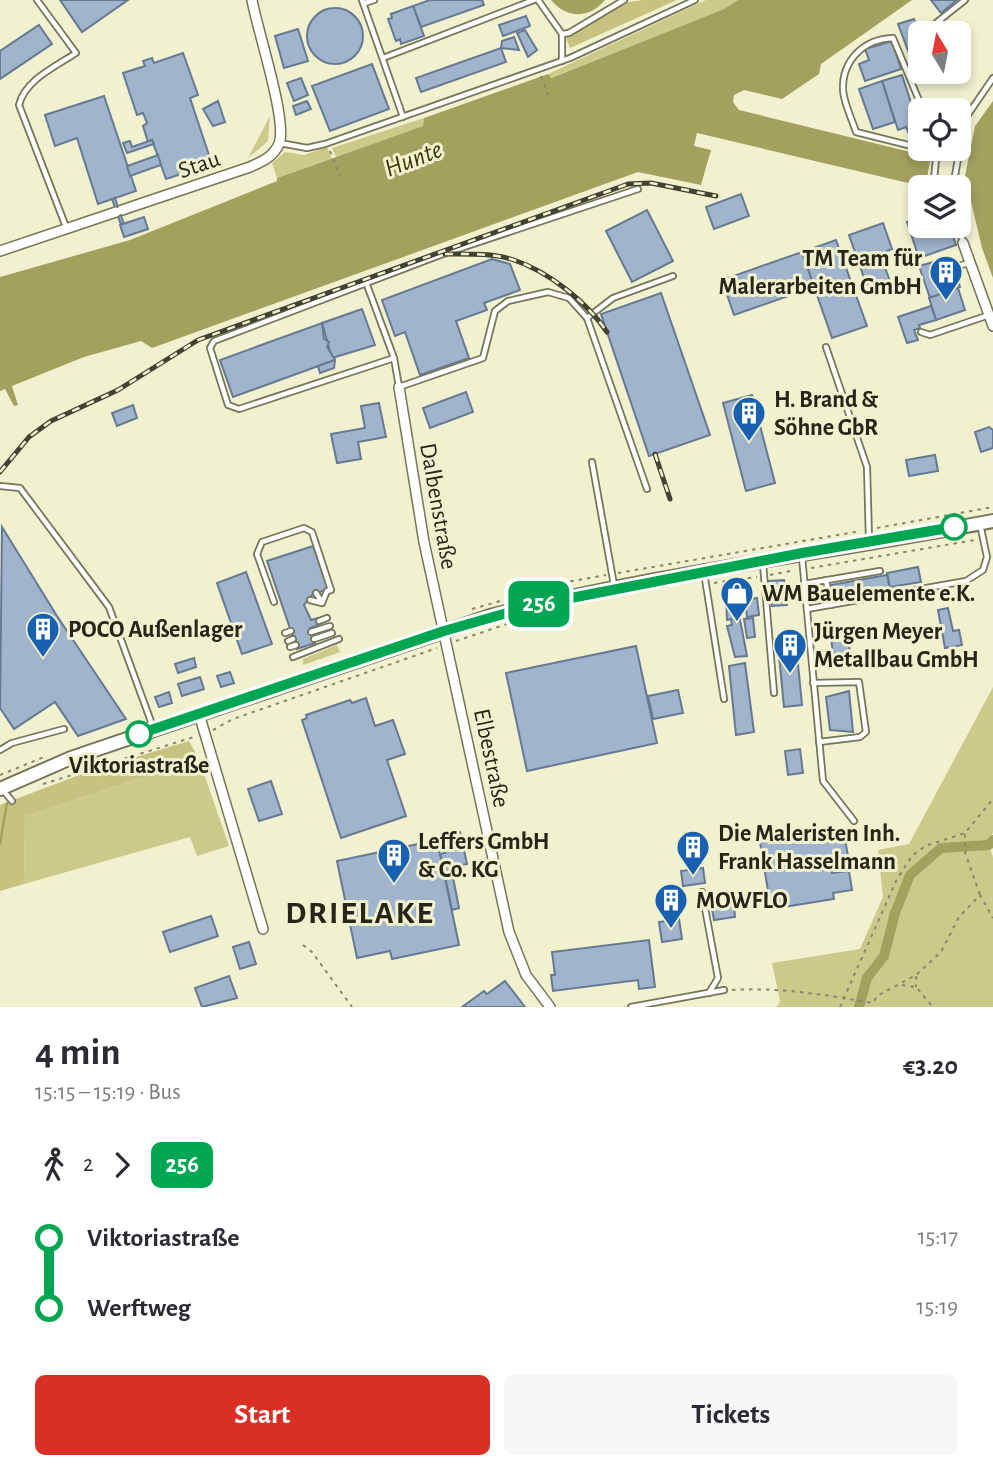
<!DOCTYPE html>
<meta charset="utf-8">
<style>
body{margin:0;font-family:"Alegreya Sans",sans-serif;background:#f7f7f7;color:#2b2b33;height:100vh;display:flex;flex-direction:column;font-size:26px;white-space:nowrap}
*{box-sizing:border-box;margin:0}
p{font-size:23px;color:#7c7c81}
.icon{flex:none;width:38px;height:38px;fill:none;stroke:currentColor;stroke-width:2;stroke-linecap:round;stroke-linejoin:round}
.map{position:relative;height:1007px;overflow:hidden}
.sheet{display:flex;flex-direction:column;background:#fff;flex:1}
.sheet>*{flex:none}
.badge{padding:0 14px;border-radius:10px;font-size:24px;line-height:46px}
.needle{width:46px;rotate:350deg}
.controls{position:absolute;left:908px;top:21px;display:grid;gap:14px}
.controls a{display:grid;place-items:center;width:63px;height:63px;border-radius:10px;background:#fff;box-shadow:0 4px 10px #0003;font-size:35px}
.map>.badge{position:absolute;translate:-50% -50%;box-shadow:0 0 0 4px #fff}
.legs{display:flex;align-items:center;gap:10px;height:77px;padding:0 35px;font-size:23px}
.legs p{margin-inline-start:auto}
.summary{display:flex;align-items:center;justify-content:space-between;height:119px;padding:0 35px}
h1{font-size:38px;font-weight:700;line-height:52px}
.primary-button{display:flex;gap:14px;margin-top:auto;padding:14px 35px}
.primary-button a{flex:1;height:80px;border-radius:10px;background:#d93025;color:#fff;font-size:28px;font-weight:700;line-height:80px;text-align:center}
.primary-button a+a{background:#f7f7f7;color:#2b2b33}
ul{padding:0 35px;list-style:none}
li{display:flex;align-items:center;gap:24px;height:70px;font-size:26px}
li i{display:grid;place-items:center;width:10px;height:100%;margin:0 9px;background:currentColor}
li i::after{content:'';width:18px;height:18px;margin:-9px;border:5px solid;border-radius:50%;background:#fff}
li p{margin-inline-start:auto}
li:first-child i{background:linear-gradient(#0000 50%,currentColor 0)}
li:last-child i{background:linear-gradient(currentColor 50%,#0000 0)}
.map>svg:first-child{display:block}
</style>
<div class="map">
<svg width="993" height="1007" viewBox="0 0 993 1007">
<rect width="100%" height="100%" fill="#f1f1d0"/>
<g fill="#cbca8a">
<polygon points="706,0 738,0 724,9 550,78 548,74"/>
<polygon points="270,116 268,141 248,158"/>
<polygon points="424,118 423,126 336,157 332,148"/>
<polygon points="327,147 332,158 277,178 272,163 285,152 304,155"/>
<polygon points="337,645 340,652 303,665 303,659"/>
<polygon points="993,687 993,832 989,845 993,857 993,1007 777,1007 780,1001 772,963 860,949 883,897 878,850 909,844"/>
<polygon points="199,759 229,846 197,856 190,837 24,884 25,816"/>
</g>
<g fill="#c5c37f">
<polygon points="643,0 677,0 570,48 566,38 622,3"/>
<polygon points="189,741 199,759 25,816 24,884 0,891 0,805 87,772"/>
</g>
<g fill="#a2a15e">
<path d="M 551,0 L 605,0 C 589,19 567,19 551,0 Z"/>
<polygon points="738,0 912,0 821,64 819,74 782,99 744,90 734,95 733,102 739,110 931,157 925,187 697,133 694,146 711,150 701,185 638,172 152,348 141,341 84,357 12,386 18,405 14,406 5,389 0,391 0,277 130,240 277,181 277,178 423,126 424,118 548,74 551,78 724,9"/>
<polygon points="993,101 993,278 982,248 965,176 975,126"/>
</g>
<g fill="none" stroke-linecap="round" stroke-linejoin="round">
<g stroke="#a2a15e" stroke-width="2.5">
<polyline points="0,844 7,803"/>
<polyline points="859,1007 860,1007"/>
</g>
<polyline stroke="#a2a15e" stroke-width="10" points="859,1007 867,978 884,956 895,913 910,875 941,848 989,845 993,840"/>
</g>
<g fill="#a0b4ce" stroke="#667992" stroke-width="2">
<polygon points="60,0 128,0 82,32"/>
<polygon points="430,0 482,0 484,5 421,27 413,6"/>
<polygon points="931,0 957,0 941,13"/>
<polygon points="413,6 424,36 401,44 400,39 396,41 388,19 392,18 391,14"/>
<circle cx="335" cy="36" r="28"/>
<polygon points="526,16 530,26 503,36 499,25"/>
<polygon points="914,19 920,37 920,72 913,74 910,65 913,64 898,24"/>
<polygon points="39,25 52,44 0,79 0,51"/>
<polygon points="298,29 308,61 284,68 275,36"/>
<polygon points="525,30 537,50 528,57 517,33"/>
<polygon points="514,37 519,50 501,48 502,41"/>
<polygon points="892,41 901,69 865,81 859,64 869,60 865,49"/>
<polygon points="501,48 506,62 421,92 416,78"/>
<polygon points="183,53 198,95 190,98 212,164 166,179 152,140 148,142 143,126 147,123 143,113 137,115 123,73 145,66 143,61 152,58 154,63"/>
<polygon points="372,64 389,109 330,131 312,86"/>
<polygon points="902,75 920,130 909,134 906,127 898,130 882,81"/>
<polygon points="301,78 308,95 294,101 287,83"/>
<polygon points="882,81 895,122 873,129 859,89"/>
<polygon points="104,96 136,191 98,204 77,138 55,146 45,115"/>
<polygon points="218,101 225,122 213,126 203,109"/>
<polygon points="307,101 311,109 296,115 293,106"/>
<polygon points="152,140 154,144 127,153 123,143 130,141 132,147"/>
<polygon points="158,155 161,165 130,176 127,166"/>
<polygon points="741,194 749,216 714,229 706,207"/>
<polygon points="115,198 124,224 121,225 112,199"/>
<polygon points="920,209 920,226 950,226 956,245 919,258 907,222 914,220 912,212"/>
<polygon points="647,210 673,261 632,282 606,231"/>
<polygon points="144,217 148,229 124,237 120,225"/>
<polygon points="883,223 892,249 880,254 891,284 869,292 849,235"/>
<polygon points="836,240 867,326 832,338 802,252"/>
<polygon points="802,252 814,287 734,315 722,280"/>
<polygon points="492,259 510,264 520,290 484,303 487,310 456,321 469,358 420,375 405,332 395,336 382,300"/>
<polygon points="937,261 942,277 956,273 960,287 930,298 919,266"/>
<polygon points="958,288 965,310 936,320 929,298"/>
<polygon points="661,293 710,435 649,456 601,314"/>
<polygon points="931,306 936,320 919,325 920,328 914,330 918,340 907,343 898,317"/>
<polygon points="362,309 375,345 332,358 322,323"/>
<polygon points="322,323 324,339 329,342 327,347 335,360 233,397 220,360"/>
<polygon points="335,360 334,368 320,373 318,366"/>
<polygon points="466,392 473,412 430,428 423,408"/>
<polygon points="752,395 775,483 746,491 723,403"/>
<polygon points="379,403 386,437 358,442 361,459 337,463 331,434 365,428 361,406"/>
<polygon points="133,405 137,418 117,426 112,413"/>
<polygon points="989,427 993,430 993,448 981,452 975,432"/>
<polygon points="935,455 938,471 909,476 906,460"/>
<polygon points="2,527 57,616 126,719 78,736 55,702 14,729 0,708"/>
<polygon points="313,546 328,589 312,595 304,605 311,620 318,618 320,624 310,628 315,643 297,649 267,561"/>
<polygon points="918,567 921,582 890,587 887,573"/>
<polygon points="246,572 272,644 242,654 217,583"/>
<polygon points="887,575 890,590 833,600 831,585"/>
<polygon points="784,580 787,605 772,606 769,581"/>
<polygon points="734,588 747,656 735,657 727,626 732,625 731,619 727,620 726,598 723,598 722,592"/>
<polygon points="757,598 759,615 747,617 745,600"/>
<polygon points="948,608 953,631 959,630 962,645 945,648 938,610"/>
<polygon points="753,618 755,637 747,638 744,619"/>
<polygon points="847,635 850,652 833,654 831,637"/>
<polygon points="796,643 802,705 784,707 778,645"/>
<polygon points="636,646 657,743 527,771 506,673"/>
<polygon points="194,658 196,667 178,673 175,664"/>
<polygon points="745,663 754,732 736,735 729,666"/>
<polygon points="230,672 234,683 221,687 217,676"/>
<polygon points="200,677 204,689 182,696 178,684"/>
<polygon points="678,690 683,713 653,719 648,696"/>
<polygon points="849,691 853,732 830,730 826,697"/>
<polygon points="169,692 172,703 159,707 155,697"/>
<polygon points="366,698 375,726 393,720 405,754 387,760 406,816 341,838 302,720 307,718 306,715 350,700 352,703"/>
<polygon points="800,749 803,773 788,775 785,751"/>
<polygon points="271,781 282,814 259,821 248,789"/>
<polygon points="827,831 828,836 844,834 848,856 829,859 832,873 849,871 852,890 833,893 834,899 771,909 760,842"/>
<polygon points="460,832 467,864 451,867 459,908 452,910 440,854 445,853 441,836"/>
<polygon points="437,840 459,945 392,959 390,951 357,958 337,861"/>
<polygon points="703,868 705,883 683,886 681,871"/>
<polygon points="734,906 735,917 714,920 712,909"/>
<polygon points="211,916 218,936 170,952 163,932"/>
<polygon points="679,919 682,939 662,942 659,922"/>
<polygon points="649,940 655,987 639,989 638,980 553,991 551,975 555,975 552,952"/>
<polygon points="249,942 256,964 240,969 233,947"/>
<polygon points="229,976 237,998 202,1007 195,988"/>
<polygon points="505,981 525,1007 462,1007 484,991 487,994"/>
</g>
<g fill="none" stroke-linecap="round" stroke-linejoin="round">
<defs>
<g id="lane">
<path d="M 37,0 L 76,53 C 55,67 25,80 19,105 L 66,227"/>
<polyline points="362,0 403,117"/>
<polyline points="538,0 562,34 569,33 624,0"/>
<polyline points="365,3 374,0"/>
<polyline points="936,23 965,0"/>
<polyline points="562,34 562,61"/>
<polyline points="383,58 534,0"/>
<polyline points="280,143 307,148 325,144 570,58 695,0"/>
<path d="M 920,148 L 856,132 C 852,119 844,104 843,90 C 842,60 864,39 893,38 L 923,110"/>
<polyline points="925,149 937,151"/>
<polyline points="937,149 934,179 941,187"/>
<polyline points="953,187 965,119 993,78"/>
<polyline points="958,226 963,242"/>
<polyline points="950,268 969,263"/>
<polyline points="367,285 394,358 399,387 483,358 495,311 508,301 548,292 569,298 587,318 647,489"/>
<polyline points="587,318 613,298 673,276"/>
<polyline points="921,332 930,335 989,315"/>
<polyline points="826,347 867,467 869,540"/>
<polyline points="394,358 239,409 228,405 210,348 214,341 443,254 638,189"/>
<polyline points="592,462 614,585"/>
<polyline points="0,486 20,488 109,607 153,727"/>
<polyline points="802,557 823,781 854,821"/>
<polyline points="763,564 774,693"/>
<polyline points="704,572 724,699"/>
<polyline points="826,580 831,605"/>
<polyline points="804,584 880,571"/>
<polyline points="316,593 322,602"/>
<polyline points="310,600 322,603"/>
<polyline points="274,602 257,554 262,542 304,528 312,532 331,590 327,591 322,603"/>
<polyline points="807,609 966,581 983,570 987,557 980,524"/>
<polyline points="319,621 327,618"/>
<polyline points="311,632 330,626"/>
<polyline points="285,633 291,631"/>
<polyline points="314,639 332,633"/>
<polyline points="288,641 293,639"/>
<polyline points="290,647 296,645"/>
<polyline points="293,657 339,639"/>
<polyline points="813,683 859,682 866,732 860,737 819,742"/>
<polyline points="0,750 12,743 64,729"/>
<polyline points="2,789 12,801"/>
<polyline points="702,892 718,978 709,993"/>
<polyline points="631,1007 724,990"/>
</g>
<g id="street">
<path d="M 122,210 L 250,167 C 263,161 273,157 279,144 C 288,122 257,29 252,0"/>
<polyline points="963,243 993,326"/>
<polyline points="0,251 116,212"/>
<polyline points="399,387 424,542 509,932 526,975 550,1007"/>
<polyline points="199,714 263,929"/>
</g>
<path id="secondary" d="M 0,789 L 71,758 L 490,616 C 655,574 825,553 993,521"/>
</defs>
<use href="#lane" stroke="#757557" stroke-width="8"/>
<use href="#street" stroke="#757557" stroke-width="12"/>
<use href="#secondary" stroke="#757557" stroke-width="16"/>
<g stroke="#878770" stroke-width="2" stroke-dasharray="3.5 5" stroke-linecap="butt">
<polyline points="541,76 550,100"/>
<polyline points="330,151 340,176"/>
<polyline points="877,528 993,507"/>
<polyline points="811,568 975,540"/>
<polyline points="618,573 861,531"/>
<polyline points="770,575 795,570"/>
<polyline points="714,583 757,577"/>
<polyline points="472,609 567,582 606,575"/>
<polyline points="456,641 507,624"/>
<polyline points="213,730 233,719 437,648"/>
<polyline points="0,775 44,757"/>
<polyline points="43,784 194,737"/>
<polyline points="965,834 965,852 980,895"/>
<polyline points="303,945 312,952 352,1007"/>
<polyline points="916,976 916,987"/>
<polyline points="902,985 916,987 933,1007"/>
<path d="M 732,990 C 780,987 825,995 873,1003 L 877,996 L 916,975 L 941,952 L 959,917 L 980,895 L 993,918"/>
<polyline points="840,1007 897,879 912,856 925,846 965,833 993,799"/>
</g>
<use href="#lane" stroke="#fff" stroke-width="4.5"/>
<use href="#street" stroke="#fff" stroke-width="9"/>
<use href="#secondary" stroke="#fff" stroke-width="12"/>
<defs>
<g id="rail">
<path d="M 445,254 C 467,254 493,253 514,260 C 549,272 587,302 607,332"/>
<polyline points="655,454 670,499"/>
<polyline points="0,472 29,437 51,421 118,390 198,340 628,184 651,183 716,196"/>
</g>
</defs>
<use href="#rail" stroke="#424232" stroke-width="5"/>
<use href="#rail" stroke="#f1f1d0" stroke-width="2.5" stroke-dasharray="8" stroke-linecap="butt"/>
</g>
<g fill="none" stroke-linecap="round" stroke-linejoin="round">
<defs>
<polyline id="line-1" points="139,734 444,631 535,605 802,553 954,527"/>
</defs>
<use href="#line-1" stroke="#fff" stroke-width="16"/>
<use href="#line-1" stroke="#00a651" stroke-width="10"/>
</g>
<defs>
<symbol id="building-pin" viewBox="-11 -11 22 30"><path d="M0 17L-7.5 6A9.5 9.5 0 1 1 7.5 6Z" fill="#1861b0" stroke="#f1f1d0"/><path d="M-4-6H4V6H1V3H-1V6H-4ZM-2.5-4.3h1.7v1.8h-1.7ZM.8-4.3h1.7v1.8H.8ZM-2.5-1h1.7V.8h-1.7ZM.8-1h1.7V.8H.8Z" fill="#fff"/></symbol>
<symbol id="shop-pin" viewBox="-11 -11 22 30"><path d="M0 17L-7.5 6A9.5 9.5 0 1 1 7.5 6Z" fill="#1861b0" stroke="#f1f1d0"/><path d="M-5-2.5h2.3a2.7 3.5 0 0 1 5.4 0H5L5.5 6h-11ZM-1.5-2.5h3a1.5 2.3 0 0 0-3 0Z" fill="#fff"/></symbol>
</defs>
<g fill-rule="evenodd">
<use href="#building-pin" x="927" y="253" width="38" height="52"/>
<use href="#building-pin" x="730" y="394" width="38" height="52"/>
<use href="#shop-pin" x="718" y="574" width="38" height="52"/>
<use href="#building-pin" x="24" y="610" width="38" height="52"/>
<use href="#building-pin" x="771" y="626" width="38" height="52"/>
<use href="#building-pin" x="674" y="828" width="38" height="52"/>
<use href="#building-pin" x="375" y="836" width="38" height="52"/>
<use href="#building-pin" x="652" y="881" width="38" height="52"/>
</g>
<g fill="#fff" stroke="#00a651" stroke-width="3.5">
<circle cx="954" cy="527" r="12"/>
<circle cx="139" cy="734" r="12"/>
</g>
<g text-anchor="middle" stroke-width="6" stroke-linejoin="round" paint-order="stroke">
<g font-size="24" fill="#252518" stroke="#f1f1d0">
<text transform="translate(199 164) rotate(-19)" y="8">Stau</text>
<text transform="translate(439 506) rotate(80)" y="8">Dalbenstraße</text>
<text transform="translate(492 758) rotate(78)" y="8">Elbestraße</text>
</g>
<g font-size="24" font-weight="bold" fill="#252518" stroke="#f1f1d0" text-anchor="start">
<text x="922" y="266" text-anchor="end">TM Team für<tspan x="922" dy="28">Malerarbeiten GmbH</tspan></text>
<text x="774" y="407">H. Brand &amp;<tspan x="774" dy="28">Söhne GbR</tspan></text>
<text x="762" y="601">WM Bauelemente e.K.</text>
<text x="68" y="637">POCO Außenlager</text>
<text x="814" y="639">Jürgen Meyer<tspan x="814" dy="28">Metallbau GmbH</tspan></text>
<text x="718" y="841">Die Maleristen Inh.<tspan x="718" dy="28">Frank Hasselmann</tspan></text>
<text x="418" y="849">Leffers GmbH<tspan x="418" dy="28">&amp; Co. KG</tspan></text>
<text x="696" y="908">MOWFLO</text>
</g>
<g font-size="24" font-weight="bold" fill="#252518" stroke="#f1f1d0">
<text x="139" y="773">Viktoriastraße</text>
</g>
<g font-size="26" font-style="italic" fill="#3a3800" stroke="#f1f1d0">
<text transform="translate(413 158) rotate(-21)" y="9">Hunte</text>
</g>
<g font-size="32" font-weight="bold" letter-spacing="2" fill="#252518" stroke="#f1f1d0">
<text x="360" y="923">DRIELAKE</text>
</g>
</g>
</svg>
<div class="controls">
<a><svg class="needle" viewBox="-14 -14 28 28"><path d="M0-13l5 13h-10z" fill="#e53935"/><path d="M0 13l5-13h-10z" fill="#7c7c81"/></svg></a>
<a><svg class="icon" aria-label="locate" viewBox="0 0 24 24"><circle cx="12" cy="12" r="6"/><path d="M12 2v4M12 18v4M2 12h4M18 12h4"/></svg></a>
<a><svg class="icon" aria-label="layers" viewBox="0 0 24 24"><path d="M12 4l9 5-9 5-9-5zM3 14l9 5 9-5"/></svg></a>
</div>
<b class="badge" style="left:539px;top:604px;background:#00a651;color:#fff">256</b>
</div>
<section class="sheet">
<div class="summary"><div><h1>4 min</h1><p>15:15 – 15:19 · Bus</p></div><b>€3.20</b></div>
<div class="legs"><svg class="icon" aria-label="walk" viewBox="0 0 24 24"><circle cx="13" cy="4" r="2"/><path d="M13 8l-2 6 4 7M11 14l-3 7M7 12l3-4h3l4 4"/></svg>2<svg class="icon" aria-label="forward" viewBox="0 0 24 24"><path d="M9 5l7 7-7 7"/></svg><b class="badge" style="background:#00a651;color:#fff">256</b></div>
<ul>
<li><i style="color:#00a651"></i><b>Viktoriastraße</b><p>15:17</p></li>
<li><i style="color:#00a651"></i><b>Werftweg</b><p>15:19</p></li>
</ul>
<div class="primary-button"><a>Start</a><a>Tickets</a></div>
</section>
